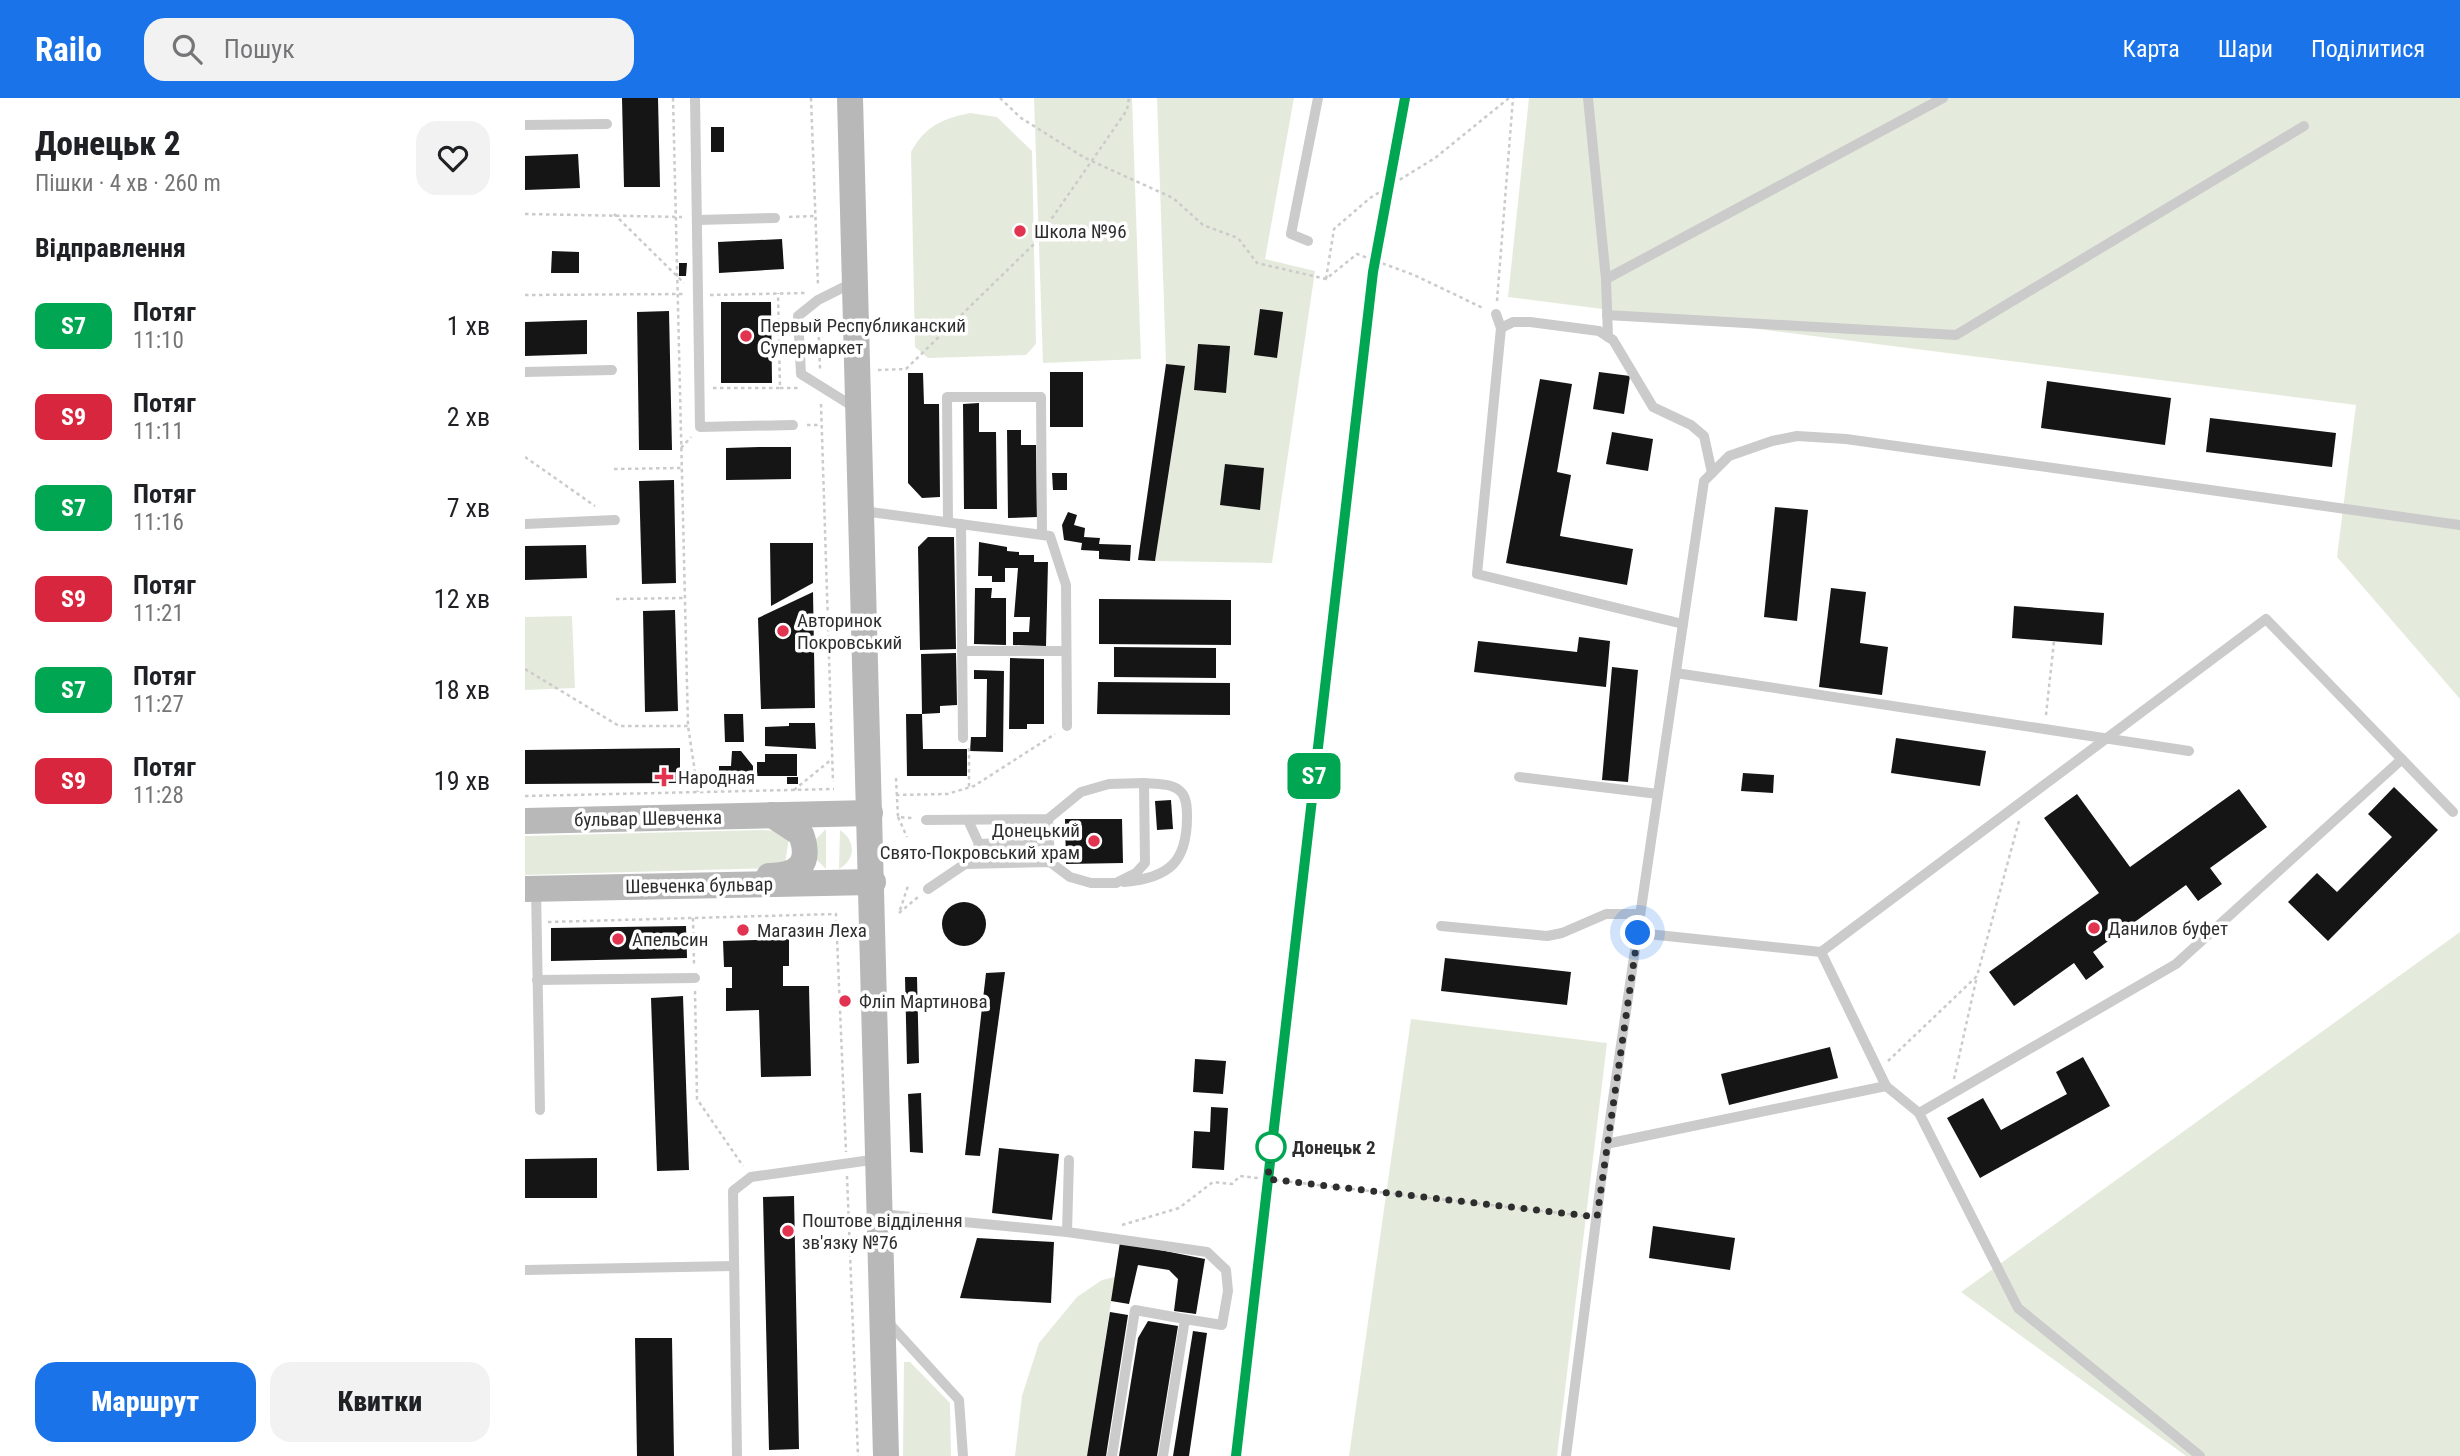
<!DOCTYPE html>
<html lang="uk">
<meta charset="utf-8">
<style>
body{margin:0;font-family:"Roboto Condensed",sans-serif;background:#f2f2f2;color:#202124;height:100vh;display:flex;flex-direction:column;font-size:26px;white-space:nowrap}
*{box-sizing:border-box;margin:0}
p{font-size:23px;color:#757577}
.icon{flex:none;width:38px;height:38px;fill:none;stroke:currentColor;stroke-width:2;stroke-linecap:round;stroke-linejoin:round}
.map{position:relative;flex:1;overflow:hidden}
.side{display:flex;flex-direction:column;background:#fff;width:525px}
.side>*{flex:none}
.badge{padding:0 14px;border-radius:10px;font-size:24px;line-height:46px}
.you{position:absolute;width:35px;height:35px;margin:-18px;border:5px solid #fff;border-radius:50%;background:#1a73e8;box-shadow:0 0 0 10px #1a73e833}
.map>.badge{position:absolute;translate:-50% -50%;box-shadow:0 0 0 4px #fff}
h2{padding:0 35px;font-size:26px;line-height:63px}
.round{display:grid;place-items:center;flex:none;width:74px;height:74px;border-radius:21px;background:#f2f2f2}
.headline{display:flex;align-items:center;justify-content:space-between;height:119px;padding:0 35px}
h1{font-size:33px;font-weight:800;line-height:52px}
.primary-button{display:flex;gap:14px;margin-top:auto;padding:14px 35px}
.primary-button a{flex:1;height:80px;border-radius:21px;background:#1a73e8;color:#fff;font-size:28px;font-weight:800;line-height:80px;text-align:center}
.primary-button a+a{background:#f2f2f2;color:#202124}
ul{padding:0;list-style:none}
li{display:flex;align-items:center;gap:21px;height:91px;padding:0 35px}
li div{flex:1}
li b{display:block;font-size:26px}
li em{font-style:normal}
li .badge{min-width:77px;font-weight:700;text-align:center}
header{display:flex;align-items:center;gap:42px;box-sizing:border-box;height:98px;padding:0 35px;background:#1a73e8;color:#fff}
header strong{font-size:33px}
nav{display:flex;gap:38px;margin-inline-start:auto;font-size:24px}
.search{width:490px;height:63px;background:#f2f2f2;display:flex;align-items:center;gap:18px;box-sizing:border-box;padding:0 24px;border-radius:21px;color:#757577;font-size:26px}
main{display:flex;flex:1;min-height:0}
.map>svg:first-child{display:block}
</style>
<header>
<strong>Railo</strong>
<div class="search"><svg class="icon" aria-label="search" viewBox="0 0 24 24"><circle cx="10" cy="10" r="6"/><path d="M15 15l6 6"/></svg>Пошук</div>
<nav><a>Карта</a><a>Шари</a><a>Поділитися</a></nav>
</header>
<main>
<section class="side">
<div class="headline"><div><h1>Донецьк 2</h1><p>Пішки · 4 хв · 260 m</p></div><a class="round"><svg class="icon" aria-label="heart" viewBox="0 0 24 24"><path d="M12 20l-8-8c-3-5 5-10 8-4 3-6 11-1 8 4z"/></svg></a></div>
<h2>Відправлення</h2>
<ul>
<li><span class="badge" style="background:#00a651;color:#fff">S7</span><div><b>Потяг</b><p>11:10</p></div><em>1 хв</em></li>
<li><span class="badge" style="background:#d7263d;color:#fff">S9</span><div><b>Потяг</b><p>11:11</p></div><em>2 хв</em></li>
<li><span class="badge" style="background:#00a651;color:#fff">S7</span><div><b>Потяг</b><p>11:16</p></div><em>7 хв</em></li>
<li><span class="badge" style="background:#d7263d;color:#fff">S9</span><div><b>Потяг</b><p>11:21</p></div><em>12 хв</em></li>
<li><span class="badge" style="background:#00a651;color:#fff">S7</span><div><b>Потяг</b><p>11:27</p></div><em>18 хв</em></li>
<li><span class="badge" style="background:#d7263d;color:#fff">S9</span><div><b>Потяг</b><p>11:28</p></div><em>19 хв</em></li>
</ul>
<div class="primary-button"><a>Маршрут</a><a>Квитки</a></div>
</section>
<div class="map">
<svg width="1935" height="1358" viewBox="0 0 1935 1358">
<rect width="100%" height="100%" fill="#fff"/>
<g fill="#e5ebdc">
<polygon points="509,0 607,0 616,261 518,265"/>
<polygon points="632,0 769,0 740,161 790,173 747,465 630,463 660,269 641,266"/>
<polygon points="1004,0 1935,0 1935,601 1812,459 1831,307 983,199"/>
<path d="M 445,15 L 472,19 L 507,53 L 511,246 L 501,257 L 403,260 L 390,249 L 386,54 C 400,28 417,21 445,15 Z"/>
<polygon points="47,518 50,590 0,592 0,519"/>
<polygon points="301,731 301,771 289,759 289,743"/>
<polygon points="236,732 254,733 264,740 260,766 247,770 0,777 0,738"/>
<path d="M 315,732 C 331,743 331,761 314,771 Z"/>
<polygon points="1935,834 1935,1358 1661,1358 1436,1194"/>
<polygon points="886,921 1082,945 1032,1358 824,1358"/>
<polygon points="590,1179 562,1358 490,1358 497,1298 514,1245 552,1199 577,1182"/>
<polygon points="379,1264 385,1264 425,1305 426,1358 378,1358"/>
</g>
<g fill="#151515">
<polygon points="97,0 133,0 135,89 99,89"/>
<rect x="186" y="29" width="13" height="25"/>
<polygon points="53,56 55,90 0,92 0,58"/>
<polygon points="257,141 259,171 194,175 193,144"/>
<polygon points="27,153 54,154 54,175 26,175"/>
<polygon points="154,165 162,165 161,178 154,178"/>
<polygon points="196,204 246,204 247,285 196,285"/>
<polygon points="735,211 758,214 752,260 729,257"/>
<polygon points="144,213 147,352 114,352 112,214"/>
<polygon points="62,222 62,256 0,258 0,224"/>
<polygon points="673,246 705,248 701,295 669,292"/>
<polygon points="641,266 660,268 630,463 613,462"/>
<rect x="525" y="274" width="33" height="55"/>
<polygon points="1074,274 1105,278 1099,316 1068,311"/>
<polygon points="383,275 398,275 399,306 414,306 415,399 397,400 383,385"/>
<polygon points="1015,281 1047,286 1032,374 1046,377 1035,438 1108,451 1102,487 981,465"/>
<polygon points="1522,283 1646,300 1640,347 1516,330"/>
<polygon points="454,305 454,334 471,334 472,411 439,411 438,306"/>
<polygon points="1685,320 1811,335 1807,369 1681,354"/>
<polygon points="482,332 496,332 496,347 511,347 512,419 483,420"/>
<polygon points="1087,334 1128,341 1123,373 1081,366"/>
<polygon points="234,349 266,349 266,381 201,382 201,350"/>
<polygon points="700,366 739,370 735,412 695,407"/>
<polygon points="527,375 542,375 542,392 528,392"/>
<polygon points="149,382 151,485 117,486 114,383"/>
<polygon points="1250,409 1283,412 1272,523 1239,519"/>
<polygon points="543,414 552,417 549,427 560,430 559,439 575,440 574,446 606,447 605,463 574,461 574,453 556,452 557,445 539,442 537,427"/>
<polygon points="403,439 429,439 431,551 395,552 393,449"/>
<polygon points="454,444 482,449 482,453 494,454 494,457 509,457 509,464 523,464 521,548 488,547 488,534 504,534 505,519 489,519 493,470 480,470 480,484 467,484 467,478 453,478"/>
<polygon points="245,445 288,445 288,485 246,508"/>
<polygon points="61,447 62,480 0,482 0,448"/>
<polygon points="450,490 467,490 466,500 481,500 481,547 449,546"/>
<polygon points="1306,490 1341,494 1335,545 1363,549 1357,597 1294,589"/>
<polygon points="288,494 290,610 236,611 233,520"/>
<polygon points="574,501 706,502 706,547 574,546"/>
<polygon points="1489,508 1579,515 1577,547 1487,540"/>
<polygon points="150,512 153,613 120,614 118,513"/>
<polygon points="1054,539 1085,543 1081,589 949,574 953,543 1052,554"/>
<polygon points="589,549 691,550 691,580 589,579"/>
<polygon points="431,555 432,607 415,608 415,615 397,616 396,556"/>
<polygon points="485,560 519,561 519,626 502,626 502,631 484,631"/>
<polygon points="1087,569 1113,572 1103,684 1077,682"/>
<polygon points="449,572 479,573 478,654 445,653 446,639 461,639 462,581 449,581"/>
<polygon points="573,584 705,585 705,617 572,616"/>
<polygon points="199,616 218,616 219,644 200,644"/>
<polygon points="381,616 397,616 398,651 442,651 442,678 382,678"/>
<polygon points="264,625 290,625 291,651 240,648 240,629 264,628"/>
<polygon points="1371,640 1461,653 1455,688 1366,675"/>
<polygon points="155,650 155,685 0,686 0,652"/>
<polygon points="207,653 216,653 228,668 228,677 194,677 194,668 206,668"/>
<polygon points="240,656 272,656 272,678 232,678 232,664 240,664"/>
<polygon points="1218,675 1249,677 1248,695 1216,693"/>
<polygon points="160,679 168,679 169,686 161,687"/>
<rect x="262" y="679" width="11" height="7"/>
<polygon points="1869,689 1913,732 1803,843 1763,804 1792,775 1812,794 1867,739 1843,716"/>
<polygon points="1714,691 1742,729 1685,770 1697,786 1673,803 1661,787 1568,854 1579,869 1561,882 1549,865 1489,908 1464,874 1574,795 1519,720 1552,696 1605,769"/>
<polygon points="646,702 648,731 632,732 630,703"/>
<polygon points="540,721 597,721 598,765 541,766"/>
<circle cx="439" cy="826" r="22"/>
<polygon points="161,828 162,860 26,863 26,830"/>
<polygon points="264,841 264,868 258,868 258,888 284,888 286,978 236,979 234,912 201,913 201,890 207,890 207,869 199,869 198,843"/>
<polygon points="920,860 1046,874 1042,907 916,893"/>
<polygon points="480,874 455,1058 440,1057 461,875"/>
<polygon points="380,879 392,879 394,965 382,966"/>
<polygon points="158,898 164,1072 132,1073 126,900"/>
<polygon points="1305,949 1313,980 1204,1007 1196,976"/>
<polygon points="1558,959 1585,1008 1455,1080 1422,1020 1458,1000 1476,1032 1542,996 1531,974"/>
<polygon points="670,961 701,963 698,996 668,994"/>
<polygon points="396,995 398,1055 385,1054 383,996"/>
<polygon points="686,1009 703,1010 699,1072 667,1070 669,1033 685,1034"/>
<polygon points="474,1050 534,1056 527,1122 467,1115"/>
<polygon points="72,1060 72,1100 0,1100 0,1061"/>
<polygon points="269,1098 274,1351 244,1352 238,1099"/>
<polygon points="1128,1128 1210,1140 1205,1172 1124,1160"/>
<polygon points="452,1140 529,1144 526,1205 435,1200"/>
<polygon points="595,1144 680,1161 671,1216 649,1213 653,1181 644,1172 613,1167 604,1206 586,1203"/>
<polygon points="585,1214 603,1217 581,1358 562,1358"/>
<polygon points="623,1223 653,1228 632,1358 594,1358 613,1240"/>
<polygon points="668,1233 682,1235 664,1358 648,1358"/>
<polygon points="110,1240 147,1240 149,1358 112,1358"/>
</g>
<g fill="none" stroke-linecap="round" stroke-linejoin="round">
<g stroke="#cbcbcb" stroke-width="2.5" stroke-dasharray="3.5 3.5" stroke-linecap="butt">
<polyline points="148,0 163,628 173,694"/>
<polyline points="286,0 293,187"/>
<polyline points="475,0 496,20 560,60 648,100 678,127 713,140 732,165 801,181 832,156 889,177 958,210"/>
<polyline points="0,116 157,119"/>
<polyline points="89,116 159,185"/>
<polyline points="264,119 289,118"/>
<polyline points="801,181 809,131 845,100 910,60 984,0"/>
<polyline points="0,197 161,196"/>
<polyline points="185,197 280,195"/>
<polyline points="972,203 988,0"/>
<polyline points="293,218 295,271"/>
<polyline points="353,272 381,271 509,146 602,12 604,0"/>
<polyline points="188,290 255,290 253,195"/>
<polyline points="255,290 273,290"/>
<polyline points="296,306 308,684"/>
<polyline points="282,327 296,327"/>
<polyline points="156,350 166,339"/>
<polyline points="0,359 70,408"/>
<polyline points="89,371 156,370"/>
<polyline points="91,501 158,500"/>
<polyline points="0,571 94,628 163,628"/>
<polyline points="1521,617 1529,543"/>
<polyline points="444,650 444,689"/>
<polyline points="371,680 373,719 387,720"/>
<polyline points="269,692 307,661"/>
<polyline points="371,697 422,696 449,688 530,636"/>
<polyline points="0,698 309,691"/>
<polyline points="373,719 382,739"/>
<polyline points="375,812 383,788"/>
<polyline points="374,815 393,799"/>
<polyline points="168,820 169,866"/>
<polyline points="23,824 311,816 321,1054"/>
<polyline points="170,893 172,1001 218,1068"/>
<polyline points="1363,963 1452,878 1494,723"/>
<polyline points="1429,981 1452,878"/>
<polyline points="322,1078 333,1358"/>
<polyline points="597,1127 654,1110 688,1084 707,1086 715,1078 1060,1118"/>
</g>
<g stroke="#cbcbcb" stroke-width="10">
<polyline points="170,0 175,329 268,327"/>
<polyline points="1063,0 1081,181 1083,239"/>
<polyline points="0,27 82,26"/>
<polyline points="172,122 250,120"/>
<polyline points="783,143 766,136 793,0"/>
<polyline points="1081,181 1418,0"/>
<polyline points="327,185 293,202 273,218 276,276 329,309"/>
<polyline points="971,216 976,230"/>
<polyline points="1082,217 1431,237 1779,28"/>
<polyline points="0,274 87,272"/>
<polyline points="338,413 525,438 541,487 542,628"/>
<polyline points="423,424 422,299 516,299 517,437"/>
<polyline points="0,426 90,422"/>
<polyline points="436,426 438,640"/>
<polyline points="1158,526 952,476 976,230 988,224 1005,224 1074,233 1088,242 1128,309 1166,327 1179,338 1187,375"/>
<polyline points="437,553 541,553"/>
<polyline points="1151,575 1664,653"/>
<polyline points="994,679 1133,696"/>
<polyline points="523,721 525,764"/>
<polyline points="401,722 523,721 556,694 584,686 619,685 620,765 611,775 591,785 566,785 545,779 525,764 440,766 403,791"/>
<polyline points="454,746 524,743"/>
<polyline points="441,765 450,759 454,746 443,722"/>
<path d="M 599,784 C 644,780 662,764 662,719 C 662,711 662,699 655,693 C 646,685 631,686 619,685"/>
<polyline points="11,791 15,1012"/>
<polyline points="916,828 1022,838 1037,835 1081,816 1115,816"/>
<polyline points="1113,835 1296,854 1361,988 1394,1015 1651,866 1877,661"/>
<polyline points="1296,854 1741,521 1928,714"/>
<polyline points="12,882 170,880"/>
<polyline points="1394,1015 1493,1210 1675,1358"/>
<polyline points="1081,1046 1361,988"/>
<polyline points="356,1116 542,1134 544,1062"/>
<polyline points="542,1134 682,1154 701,1172 703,1193 697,1227 660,1221"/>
<polyline points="0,1172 209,1168"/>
<polyline points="362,1223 434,1302 438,1358"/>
<polyline points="212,1358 208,1093 226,1079 353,1061"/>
<polyline points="587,1358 610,1212 660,1221 638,1358"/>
<polyline points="1041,1358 1076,1083 1179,383 1204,358 1247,343 1272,338 1321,341 1935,427"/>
</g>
<g stroke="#b8b8b8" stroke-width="26">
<polyline points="325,0 361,1358"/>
<polyline points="0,723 345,715"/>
<path d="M 244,778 C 273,777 287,767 276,736 L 247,717"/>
<polyline points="0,791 348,784"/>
</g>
<defs>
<polyline id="rail" points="711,1358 848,174 880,0"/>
</defs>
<use href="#rail" stroke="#838383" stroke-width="8"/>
<use href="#rail" stroke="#fff" stroke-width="5" stroke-dasharray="16" stroke-linecap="butt"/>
</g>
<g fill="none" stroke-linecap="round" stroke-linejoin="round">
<defs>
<polyline id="line" points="711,1358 848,174 880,0"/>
</defs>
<use href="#line" stroke="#fff" stroke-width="16"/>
<use href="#line" stroke="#00a651" stroke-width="10"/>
<polyline stroke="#2e2e2e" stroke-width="7" stroke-dasharray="0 12.6" points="746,1049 743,1081 1072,1119 1113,835"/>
</g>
<g fill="#e23350" stroke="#fff" stroke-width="2.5">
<circle cx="495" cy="133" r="7"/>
<circle cx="221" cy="238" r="7"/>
<circle cx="258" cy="533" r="7"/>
<path d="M135.5 668.5h7v7h7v7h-7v7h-7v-7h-7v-7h7z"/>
<circle cx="569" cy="743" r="7"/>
<circle cx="1569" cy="830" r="7"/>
<circle cx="218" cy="832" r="7"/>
<circle cx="93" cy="841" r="7"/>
<circle cx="320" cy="903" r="7"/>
<circle cx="263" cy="1133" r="7"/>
</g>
<circle fill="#fff" stroke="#00a651" stroke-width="3.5" cx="746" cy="1049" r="14"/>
<g text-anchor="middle" stroke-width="7" stroke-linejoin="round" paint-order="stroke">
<g font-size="19" fill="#2e2e2e" stroke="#fff" text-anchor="start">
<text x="509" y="140">Школа №96</text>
<text x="235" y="234">Первый Республиканский<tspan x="235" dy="22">Супермаркет</tspan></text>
<text x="272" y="529">Авторинок<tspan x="272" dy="22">Покровський</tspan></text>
<text x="153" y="686">Народная</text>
<text x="555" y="739" text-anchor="end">Донецький<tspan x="555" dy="22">Свято-Покровський храм</tspan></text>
<text x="1583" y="837">Данилов буфет</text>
<text x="232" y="839">Магазин Леха</text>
<text x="107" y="848">Апельсин</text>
<text x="334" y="910">Фліп Мартинова</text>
<text x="277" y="1129">Поштове відділення<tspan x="277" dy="22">зв'язку №76</tspan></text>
</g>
<g font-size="19" fill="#2e2e2e" stroke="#fff">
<text transform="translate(123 720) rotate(-1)" y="7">бульвар Шевченка</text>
<text transform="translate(174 787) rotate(-1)" y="7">Шевченка бульвар</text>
</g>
<g font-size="19" font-weight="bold" fill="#2e2e2e" stroke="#fff" text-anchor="start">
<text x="767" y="1056">Донецьк 2</text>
</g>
</g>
</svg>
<div class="you" style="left:1113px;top:835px"></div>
<b class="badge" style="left:789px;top:678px;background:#00a651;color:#fff">S7</b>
</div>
</main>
